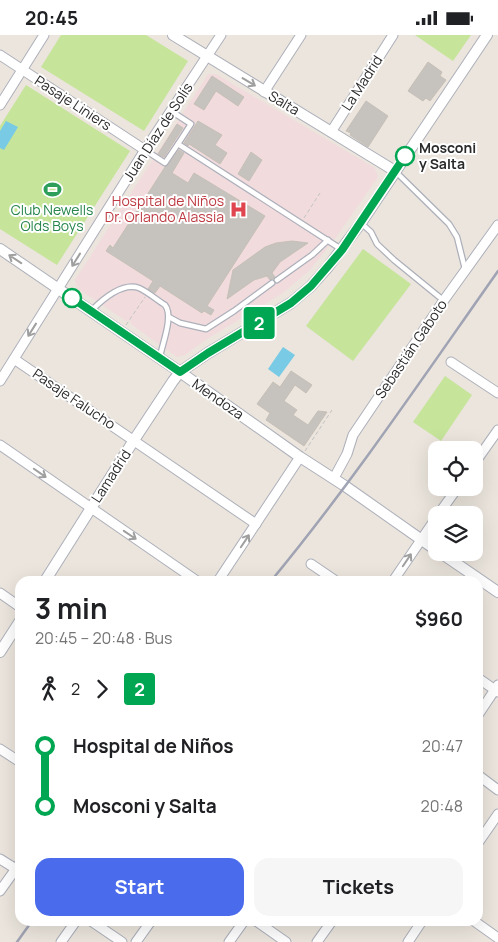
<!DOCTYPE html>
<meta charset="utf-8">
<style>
body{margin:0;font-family:Manrope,sans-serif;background:#f6f6f6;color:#202124;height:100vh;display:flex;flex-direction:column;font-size:19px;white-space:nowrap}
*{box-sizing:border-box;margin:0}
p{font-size:16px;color:#757577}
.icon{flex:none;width:28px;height:28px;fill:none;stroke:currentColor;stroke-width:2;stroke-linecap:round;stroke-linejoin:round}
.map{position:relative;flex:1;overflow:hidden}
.panel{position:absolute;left:15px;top:541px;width:468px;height:350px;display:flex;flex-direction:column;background:#fff;border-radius:15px;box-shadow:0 5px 20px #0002}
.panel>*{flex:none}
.badge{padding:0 10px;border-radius:4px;font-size:18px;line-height:32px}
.tools{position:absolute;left:428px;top:406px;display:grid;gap:10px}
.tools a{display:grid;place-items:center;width:55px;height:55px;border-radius:10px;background:#fff;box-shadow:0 5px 20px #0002;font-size:25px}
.map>.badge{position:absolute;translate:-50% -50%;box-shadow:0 0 0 2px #fff}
.legs{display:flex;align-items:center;gap:8px;height:55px;padding:0 20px;font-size:16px}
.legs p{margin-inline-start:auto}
.head{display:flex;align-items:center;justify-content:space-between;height:85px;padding:0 20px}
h1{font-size:28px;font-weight:700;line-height:38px}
.cta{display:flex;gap:10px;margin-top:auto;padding:10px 20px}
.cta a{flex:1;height:58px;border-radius:15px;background:#4a6beb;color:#fff;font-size:20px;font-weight:700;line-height:58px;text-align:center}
.cta a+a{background:#f6f6f6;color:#202124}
ul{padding:0 20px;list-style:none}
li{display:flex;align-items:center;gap:18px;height:60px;font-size:19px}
li i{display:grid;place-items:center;width:8px;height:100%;margin:0 6px;background:currentColor}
li i::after{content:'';width:12px;height:12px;margin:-6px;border:4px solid;border-radius:50%;background:#fff}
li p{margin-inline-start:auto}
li:first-child i{background:linear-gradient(#0000 50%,currentColor 0)}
li:last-child i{background:linear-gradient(currentColor 50%,#0000 0)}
.status{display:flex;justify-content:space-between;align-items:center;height:35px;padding:0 25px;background:#fff;direction:ltr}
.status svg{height:14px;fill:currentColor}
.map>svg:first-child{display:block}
</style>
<div class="status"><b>20:45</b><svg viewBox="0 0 49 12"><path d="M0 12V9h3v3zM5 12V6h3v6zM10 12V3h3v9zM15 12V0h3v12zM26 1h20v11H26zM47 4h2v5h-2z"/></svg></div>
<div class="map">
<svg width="498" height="907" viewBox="0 0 498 907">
<rect width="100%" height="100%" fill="#ebe5dd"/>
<polygon fill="#f1dbdd" points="208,39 216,39 375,133 378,142 337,201 310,235 283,258 207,304 185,320 177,322 132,290 129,285 126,286 77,253 75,245"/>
<g fill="#c6e49a">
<polygon points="61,0 146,0 188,26 144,96 41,32"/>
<polygon points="415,0 471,0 453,26"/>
<polygon points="26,50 130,116 57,230 0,194 0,91"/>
<polygon points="363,214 411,249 353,326 306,291"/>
<polygon points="445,341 472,360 441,406 413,387"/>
</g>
<g fill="#78cae5">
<polygon points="6,86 18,92 4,115 0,113 0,96"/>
<polygon points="283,312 295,320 279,342 268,334"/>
</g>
<g fill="#c6c2bd" stroke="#c6c0b7">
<polygon points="428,27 442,37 440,41 446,45 430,66 426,63 423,66 408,56"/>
<polygon points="212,41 244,62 238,71 216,56 204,75 194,69"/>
<polygon points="366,66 388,81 368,112 350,100 351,98 346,96"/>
<polygon points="198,86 222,100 215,110 227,118 220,129 189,109 188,111 184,108"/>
<polygon points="177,89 183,93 164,122 158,119"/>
<polygon points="179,115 184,118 172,138 188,148 194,138 265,181 207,271 214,275 211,280 204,276 202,278 160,251 155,258 148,254 153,246 106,216 110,210 113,213 165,132 168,130"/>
<polygon points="251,117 262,125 249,146 238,139"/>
<polygon points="292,206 308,208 280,227 272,238 275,242 273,244 270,245 267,241 254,245 227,264 233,235 265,212 276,208"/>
<polygon points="291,336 312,350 306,358 295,350 284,366 297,375 293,380 308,390 318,376 327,377 304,411 266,385 270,378 257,369 273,347 280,352"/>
</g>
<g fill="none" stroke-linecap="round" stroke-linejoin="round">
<defs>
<g id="service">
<polyline points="171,76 191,89 178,109 341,214"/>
<polyline points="145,115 165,128 178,109"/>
<polyline points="396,137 449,189 457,202 465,234"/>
<polyline points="362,189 371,197 377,209 394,225 443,265"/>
<polyline points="277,245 312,220 328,205"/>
<path d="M 92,275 C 103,264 122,247 139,253 C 148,257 157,265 165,270 C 174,281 162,309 160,322"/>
<polyline points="169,282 180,288 206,294 234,276 272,248"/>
</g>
<g id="minor">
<polyline points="0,20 145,115"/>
<polyline points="264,57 301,0"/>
<polyline points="0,70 44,0"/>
<polyline points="331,97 393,0"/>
<polyline points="14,324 256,489"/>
<polyline points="451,327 498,358"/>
<polyline points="0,346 145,115 221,0"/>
<polyline points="0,410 197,546"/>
<polyline points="474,429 498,395"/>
<polyline points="334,443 347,419 353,400 444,265 498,190"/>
<polyline points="438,480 458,452"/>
<polyline points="311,529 336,546"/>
<polyline points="218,546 300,422"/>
<polyline points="393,546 436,483"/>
<polyline points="0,558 20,572"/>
<polyline points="478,643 498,657"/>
<polyline points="478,680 498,650"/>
<polyline points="0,714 20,727"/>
<polyline points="478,740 498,755"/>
<polyline points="478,808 498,779"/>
<polyline points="0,824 16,834"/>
<polyline points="0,856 20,828"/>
<polyline points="91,886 122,907"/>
<polyline points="256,886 286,907"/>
<polyline points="474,886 498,903"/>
<polyline points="61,907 76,886"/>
<polyline points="136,907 151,886"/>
<polyline points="229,907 244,886"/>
<polyline points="317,907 332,886"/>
<polyline points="408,907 422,886"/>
</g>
<g id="tertiary">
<polyline points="173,0 395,136"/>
<polyline points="0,214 180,337 300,422 345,451 436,515"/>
<polyline points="441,518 498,557"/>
<polyline points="45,546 134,405 173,346 180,337 208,318 291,268 311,251 328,232 361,188 487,0"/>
<polyline points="0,617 20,586"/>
</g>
</defs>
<use href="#service" stroke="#adb0ba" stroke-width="7"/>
<use href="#minor" stroke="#adb0ba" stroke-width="11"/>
<use href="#tertiary" stroke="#adb0ba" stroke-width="12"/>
<g stroke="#c3c3c3" stroke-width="1" stroke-dasharray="4 2.5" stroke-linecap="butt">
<polyline points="304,183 320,158"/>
<polyline points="126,290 145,262"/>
<polyline points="305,416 332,375"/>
</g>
<use href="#service" stroke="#fff" stroke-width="4.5"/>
<use href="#minor" stroke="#fff" stroke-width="9"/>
<use href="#tertiary" stroke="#fff" stroke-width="10"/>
<g stroke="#a0a3b3" stroke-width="2.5">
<path d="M 271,546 C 352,448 424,341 498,236"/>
<polyline points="17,907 32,886"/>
</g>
</g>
<defs><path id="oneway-shaft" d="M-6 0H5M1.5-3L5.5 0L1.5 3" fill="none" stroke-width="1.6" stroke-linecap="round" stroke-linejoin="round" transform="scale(1.25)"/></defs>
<g stroke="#9f9f9f">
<use href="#oneway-shaft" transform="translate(249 47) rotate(31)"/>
<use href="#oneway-shaft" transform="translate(15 224) rotate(-146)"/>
<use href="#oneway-shaft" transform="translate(76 225) rotate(122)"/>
<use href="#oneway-shaft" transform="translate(32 295) rotate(122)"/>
<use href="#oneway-shaft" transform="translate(40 438) rotate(35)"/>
<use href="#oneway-shaft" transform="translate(130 500) rotate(34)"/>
<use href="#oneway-shaft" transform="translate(245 506) rotate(-56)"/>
<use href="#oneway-shaft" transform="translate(407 525) rotate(-56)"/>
</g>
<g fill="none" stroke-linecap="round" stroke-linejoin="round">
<defs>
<polyline id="line-1" points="72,263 180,337 208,318 291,268 311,251 342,215 405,121"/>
</defs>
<use href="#line-1" stroke="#fff" stroke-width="11"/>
<use href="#line-1" stroke="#00a651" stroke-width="8"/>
</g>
<defs>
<symbol id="stadium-bare" viewBox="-9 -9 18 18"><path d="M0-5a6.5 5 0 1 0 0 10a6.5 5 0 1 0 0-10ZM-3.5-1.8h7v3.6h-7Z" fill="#2e9e5b" stroke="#fff" stroke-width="2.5" paint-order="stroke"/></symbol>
<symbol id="hospital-bare" viewBox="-9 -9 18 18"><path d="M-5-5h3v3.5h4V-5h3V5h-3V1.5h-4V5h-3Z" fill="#e0444e" stroke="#fff" stroke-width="2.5" paint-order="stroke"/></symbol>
</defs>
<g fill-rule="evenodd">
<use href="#stadium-bare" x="40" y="142" width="25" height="25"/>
<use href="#hospital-bare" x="226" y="162" width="25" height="25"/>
</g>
<g fill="#fff" stroke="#00a651" stroke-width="2.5">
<circle cx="405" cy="121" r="9"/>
<circle cx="72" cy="263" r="9"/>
</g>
<g text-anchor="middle" stroke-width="4" stroke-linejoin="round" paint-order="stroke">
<g font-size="14" fill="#2a2a2a" stroke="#fff">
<text transform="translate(362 48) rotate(-57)" y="5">La Madrid</text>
<text transform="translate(73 68) rotate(33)" y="5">Pasaje Liniers</text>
<text transform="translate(284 68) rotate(31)" y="5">Salta</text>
<text transform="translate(158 97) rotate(-57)" y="5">Juan Díaz de Solís</text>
<text transform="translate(411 314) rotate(-56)" y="5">Sebastián Gaboto</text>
<text transform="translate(74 364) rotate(34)" y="5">Pasaje Falucho</text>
<text transform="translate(218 364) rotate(35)" y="5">Mendoza</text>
<text transform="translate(111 441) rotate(-57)" y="5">Lamadrid</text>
</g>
<g font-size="14" font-weight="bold" fill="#2a2a2a" stroke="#fff" text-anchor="start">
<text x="419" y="118">Mosconi<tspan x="419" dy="16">y Salta</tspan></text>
</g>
<g font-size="14" fill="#be3a42" stroke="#fff" text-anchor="end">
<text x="224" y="171">Hospital de Niños<tspan x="224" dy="16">Dr. Orlando Alassia</tspan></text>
</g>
<g font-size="14" fill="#27864d" stroke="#fff">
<text x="52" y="180">Club Newells<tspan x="52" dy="16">Olds Boys</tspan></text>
</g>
</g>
</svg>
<div class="tools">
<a><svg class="icon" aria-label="locate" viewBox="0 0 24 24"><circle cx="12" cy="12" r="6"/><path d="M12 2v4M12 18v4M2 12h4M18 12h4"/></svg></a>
<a><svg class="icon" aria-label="layers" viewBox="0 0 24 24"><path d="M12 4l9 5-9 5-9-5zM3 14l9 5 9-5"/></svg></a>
</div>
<b class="badge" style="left:259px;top:288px;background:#00a651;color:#fff">2</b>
<section class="panel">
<div class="head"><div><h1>3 min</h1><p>20:45 – 20:48 · Bus</p></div><b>$960</b></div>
<div class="legs"><svg class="icon" aria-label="walk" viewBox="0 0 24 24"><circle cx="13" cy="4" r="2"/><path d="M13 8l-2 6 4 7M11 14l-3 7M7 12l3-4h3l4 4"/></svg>2<svg class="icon" aria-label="forward" viewBox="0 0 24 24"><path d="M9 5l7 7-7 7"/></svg><b class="badge" style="background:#00a651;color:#fff">2</b></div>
<ul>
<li><i style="color:#00a651"></i><b>Hospital de Niños</b><p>20:47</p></li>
<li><i style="color:#00a651"></i><b>Mosconi y Salta</b><p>20:48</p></li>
</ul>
<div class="cta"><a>Start</a><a>Tickets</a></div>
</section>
</div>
